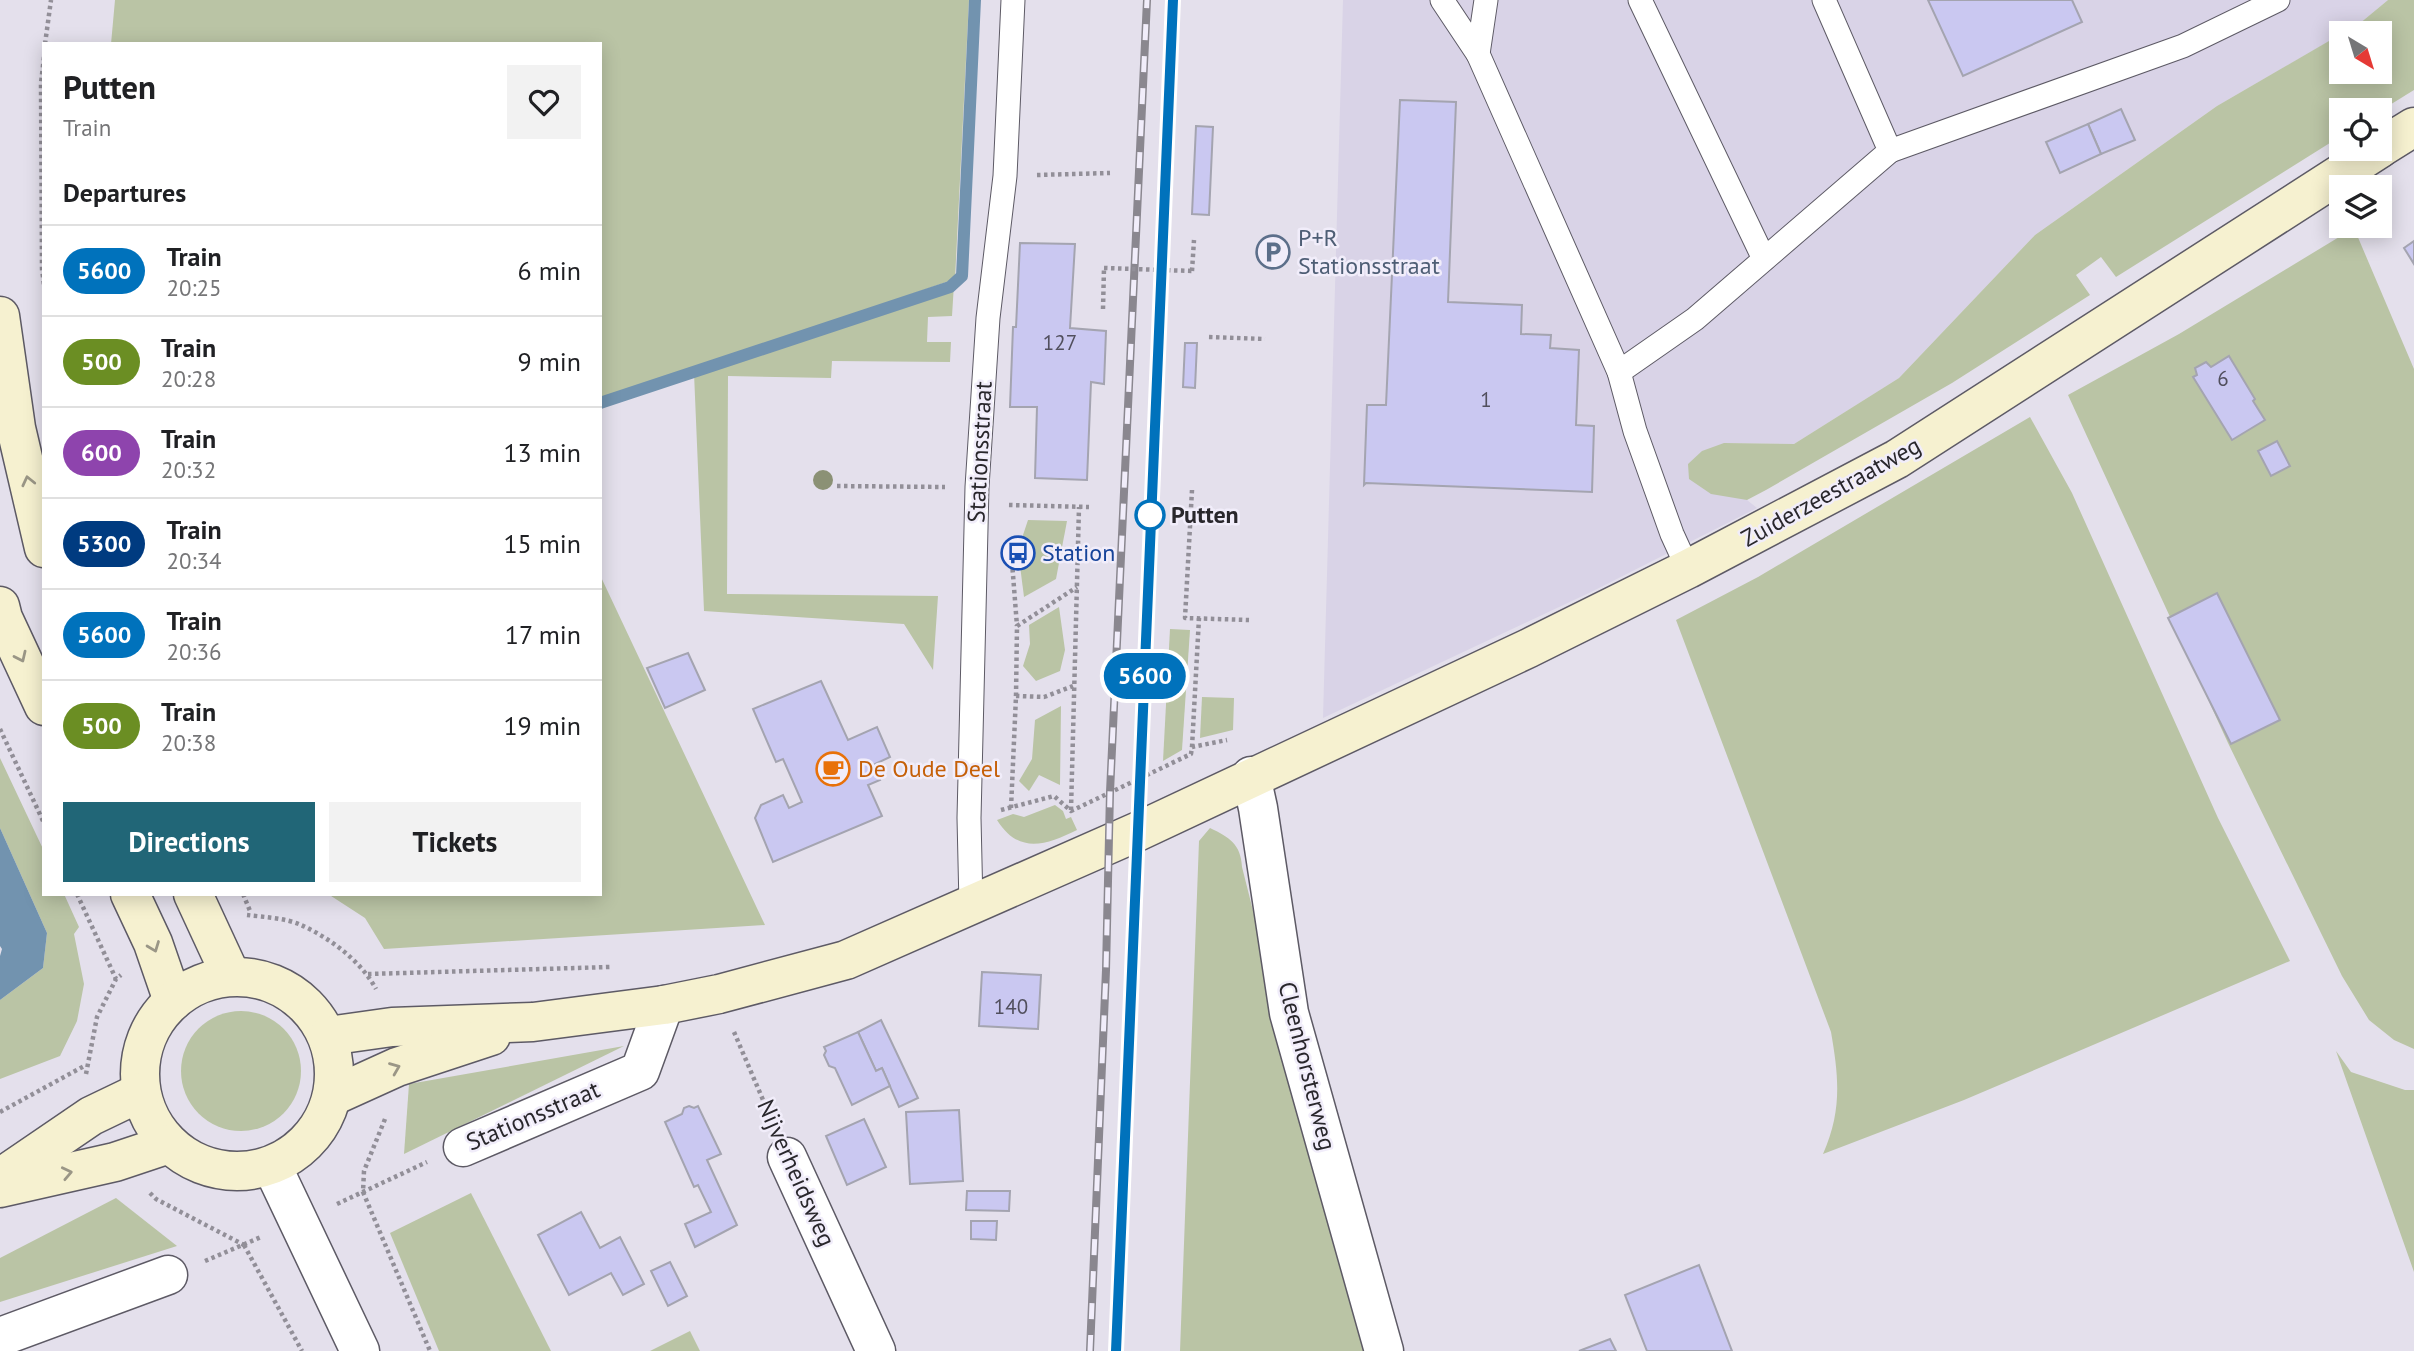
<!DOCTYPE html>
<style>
body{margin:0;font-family:"PT Sans",sans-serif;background:#f2f2f2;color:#202124;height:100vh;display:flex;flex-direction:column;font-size:26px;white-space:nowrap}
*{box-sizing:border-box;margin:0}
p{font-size:23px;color:#757577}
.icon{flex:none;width:38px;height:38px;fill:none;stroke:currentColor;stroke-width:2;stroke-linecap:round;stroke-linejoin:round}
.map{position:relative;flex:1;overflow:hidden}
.sheet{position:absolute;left:42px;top:42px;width:560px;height:854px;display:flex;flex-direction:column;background:#fff;border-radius:0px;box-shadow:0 4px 18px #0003}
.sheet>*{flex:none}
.badge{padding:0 14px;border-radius:23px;font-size:24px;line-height:46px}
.needle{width:46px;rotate:142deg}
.controls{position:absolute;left:2329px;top:21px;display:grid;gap:14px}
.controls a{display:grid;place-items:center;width:63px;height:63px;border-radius:0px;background:#fff;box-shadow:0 4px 18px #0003;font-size:35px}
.map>.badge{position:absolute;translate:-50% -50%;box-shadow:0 0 0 4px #fff}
h2{padding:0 21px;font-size:26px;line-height:63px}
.round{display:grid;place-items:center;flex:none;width:74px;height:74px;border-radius:0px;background:#f2f2f2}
.head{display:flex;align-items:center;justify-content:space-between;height:119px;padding:0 21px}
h1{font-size:33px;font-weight:700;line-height:52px}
.primary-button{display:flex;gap:14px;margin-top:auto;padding:14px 21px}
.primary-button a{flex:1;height:80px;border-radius:0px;background:#216677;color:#fff;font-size:28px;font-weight:700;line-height:80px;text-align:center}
.primary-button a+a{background:#f2f2f2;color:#202124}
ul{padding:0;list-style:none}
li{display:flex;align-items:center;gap:21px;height:91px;padding:0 21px;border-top:2px solid #e0e0e0}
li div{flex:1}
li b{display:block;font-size:26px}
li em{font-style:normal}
li .badge{min-width:77px;font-weight:700;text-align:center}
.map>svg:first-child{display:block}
</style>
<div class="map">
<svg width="2414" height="1351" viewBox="0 0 2414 1351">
<rect width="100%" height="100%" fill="#e4e0ec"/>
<polygon fill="#d9d3e7" points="1343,0 2388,0 2359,24 2217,106 2035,235 1899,378 1794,444 1724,443 1740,497 1747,500 1757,508 1591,592 1323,718"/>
<g fill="#bac4a5">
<polygon points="115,0 969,0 955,279 600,402 600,44 111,44"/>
<polygon points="2388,0 2414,0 2414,90 2380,111 2342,110 2341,136 2116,277 2101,257 2076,275 2090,295 1952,383 1766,490 1747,500 1711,494 1689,479 1688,464 1702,451 1724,443 1794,444 1899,378 2035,235 2217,106 2341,34 2342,72 2380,72 2380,33 2343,33 2359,24"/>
<polygon points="2354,228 2414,369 2414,1049 2394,1040 2369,1020 2342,976 2228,743 2068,395 2179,334"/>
<polygon points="954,284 952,316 928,317 927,342 951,342 950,362 832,361 831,378 728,376 727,594 938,596 933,670 904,624 704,611 694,373"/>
<path d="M 2030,417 L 2072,493 L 2218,818 L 2290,961 L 1964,1100 L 1823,1154 C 1842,1111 1839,1078 1831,1032 L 1676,620 L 1758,577 Z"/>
<polygon points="1028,520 1067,521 1056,579 1024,597 1018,550"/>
<polygon points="600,575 765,925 384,949 365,918 328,894 600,894"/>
<polygon points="1059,607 1065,650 1060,671 1036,681 1023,666 1030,644 1029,625"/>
<polygon points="1170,629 1190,630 1182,750 1163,761"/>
<polygon points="1202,697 1234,698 1233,730 1200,738"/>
<polygon points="1061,706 1060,785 1039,775 1029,791 1019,781 1032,759 1035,720"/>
<polygon points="0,758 44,851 44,894 64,894 79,927 74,934 84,984 77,1021 60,1056 0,1079 0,1000 43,968 47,933 0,828"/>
<path d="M 1055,805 L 1063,811 L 1066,819 L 1071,817 L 1077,830 C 1046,845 1019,855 997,820 L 1013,814 L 1024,817 Z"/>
<path d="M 1210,828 C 1229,837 1241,844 1242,867 L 1364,1351 L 1180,1351 L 1199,841 Z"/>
<circle cx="241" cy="1071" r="60"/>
<polygon points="624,1046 404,1154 409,1084"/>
<polygon points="2336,1051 2351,1072 2405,1090 2414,1090 2414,1272"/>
<polygon points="471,1193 551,1351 439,1351 390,1233"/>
<polygon points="116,1198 177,1246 0,1302 0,1258"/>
<polygon points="690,1331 700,1351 650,1351"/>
</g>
<polygon fill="#7293af" points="0,828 47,933 43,968 0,1000 0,956 2,949 0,946"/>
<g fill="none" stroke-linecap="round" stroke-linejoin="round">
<polyline stroke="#7293af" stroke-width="12" points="600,403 950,287 962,276 975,0"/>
</g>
<g fill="#cac8f1" stroke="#a4a4b0" stroke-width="2">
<polygon points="1928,0 2072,0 2082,22 1963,76"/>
<polygon points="1400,100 1456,102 1448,302 1522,305 1521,334 1551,335 1550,348 1579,350 1576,425 1594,426 1592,492 1366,483 1364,485 1367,405 1386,405"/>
<polygon points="2121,109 2135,140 2101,154 2088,124"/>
<polygon points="2088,124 2101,154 2060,173 2046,142"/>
<polygon points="1196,126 1213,127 1209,215 1192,214"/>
<polygon points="2414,241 2414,264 2404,248"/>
<polygon points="1020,243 1075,244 1070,328 1106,331 1104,384 1091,382 1087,480 1035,478 1037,407 1010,407 1013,327 1016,327"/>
<polygon points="1185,343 1197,343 1195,388 1183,387"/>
<polygon points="2229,356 2255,399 2253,401 2265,420 2232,440 2193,377 2197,375 2195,368 2206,362 2211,367"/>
<polygon points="2277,441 2290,466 2271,476 2258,451"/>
<polygon points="2217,593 2280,720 2231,744 2168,618"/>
<polygon points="688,653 705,690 665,708 647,668"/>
<polygon points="821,681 848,740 877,727 890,757 873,765 880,780 868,785 882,816 773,862 755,818 761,805 783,795 789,808 802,802 783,759 776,762 753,709"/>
<polygon points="982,972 1041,975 1038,1029 979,1026"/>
<polygon points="881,1020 918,1098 899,1107 882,1068 876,1071 858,1032"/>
<polygon points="858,1032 876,1071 882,1068 890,1086 852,1105 835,1068 829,1066 824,1055 826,1051 824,1047"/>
<polygon points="689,1106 694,1108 698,1106 721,1154 707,1160 737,1225 695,1247 685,1224 711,1212 698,1185 694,1187 665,1122 682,1114 684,1108"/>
<polygon points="959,1110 963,1181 910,1184 906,1112"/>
<polygon points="864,1119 886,1167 847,1185 826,1136"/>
<polygon points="967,1191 1010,1191 1009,1211 966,1210"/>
<polygon points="581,1212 600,1248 620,1237 644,1284 623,1295 611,1273 569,1295 538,1235"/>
<polygon points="971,1221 997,1221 996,1240 971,1239"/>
<polygon points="670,1262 687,1296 668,1306 651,1271"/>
<polygon points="1699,1265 1732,1351 1647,1351 1625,1295"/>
<polygon points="1610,1339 1616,1351 1579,1351"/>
</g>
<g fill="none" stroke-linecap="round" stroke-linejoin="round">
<defs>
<g id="lane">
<polyline points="1442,0 1478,54"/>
<polyline points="1486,0 1478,54 1619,372 1635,431 1672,534 1688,569"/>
<polyline points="1640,0 1764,259"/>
<polyline points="1890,151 2183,46 2278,0"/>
<polyline points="1619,372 1695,319 1890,151 1824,0"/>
<polyline points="971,905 969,818 977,487 988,318 1005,176 1013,0"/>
</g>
<g id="street">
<polyline points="1251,776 1258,808 1289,1013 1384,1351"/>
<polyline points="463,1147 640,1071 664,1005"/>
<polyline points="787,1157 876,1351"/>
<polyline points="272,1166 360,1351"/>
<polyline points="0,1337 168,1275"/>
</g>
<g id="secondary">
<polyline points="2380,148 2414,127"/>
<polyline points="0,316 16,428 44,548"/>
<polyline points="0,606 3,618 44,706"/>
<polyline points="130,894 153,943 173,1001"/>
<polyline points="193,894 231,976"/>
<circle cx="237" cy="1074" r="97"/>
<polyline points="328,1036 392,1027 533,1022 664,1005 719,994 846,960 1139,831 1529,648 1688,569 1897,459 2379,149"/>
<polyline points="333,1096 397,1067 491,1036"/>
<polyline points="0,1178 91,1116 141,1092"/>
<polyline points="0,1188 115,1162 169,1144"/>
</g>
</defs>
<use href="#lane" stroke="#5d5a65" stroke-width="25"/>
<use href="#street" stroke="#5d5a65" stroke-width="41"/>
<use href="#secondary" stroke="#5d5a65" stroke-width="41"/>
<g stroke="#928f98" stroke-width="4.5" stroke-dasharray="3.5 3.5" stroke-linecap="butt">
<polyline points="45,44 51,0"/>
<polyline points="44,57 41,83 42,269 44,285"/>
<polyline points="1037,175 1110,173"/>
<polyline points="1192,271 1194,240"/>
<polyline points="1103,309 1104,268"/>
<polyline points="1209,337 1265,339"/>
<polyline points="837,486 945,487"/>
<polyline points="1192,490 1185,618 1249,620"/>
<polyline points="1009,505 1089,507"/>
<polyline points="1012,562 1017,626"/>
<polyline points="1016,696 1017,626 1077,587"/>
<polyline points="0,729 44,823"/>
<polyline points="1192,747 1199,618"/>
<polyline points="1011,808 1016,696 1044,697 1073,686"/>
<polyline points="1001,810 1054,796 1071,811 1191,754 1192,747 1227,740"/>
<polyline points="1071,810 1079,507"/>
<polyline points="77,894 116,979"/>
<polyline points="243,894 250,911"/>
<path d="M 247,915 C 263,917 286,918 301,925 C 330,938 361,961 376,989"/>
<polyline points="368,974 610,967"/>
<polyline points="734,1032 772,1121"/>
<polyline points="86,1074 97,1017 116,979 121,975"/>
<polyline points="0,1112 86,1065"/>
<polyline points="385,1119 364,1171 363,1192 430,1351"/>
<polyline points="150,1193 156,1199 244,1245"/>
<polyline points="337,1204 427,1162"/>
<polyline points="244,1245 302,1351"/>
<polyline points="205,1261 261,1237"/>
</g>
<use href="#lane" stroke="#fff" stroke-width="23"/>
<use href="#street" stroke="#fff" stroke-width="38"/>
<use href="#secondary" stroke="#f6f1d0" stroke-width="38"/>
<defs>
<g id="rail">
<polyline points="1090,1351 1106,970 1110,792 1147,0"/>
<polyline points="1116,1351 1173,0"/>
</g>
</defs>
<use href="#rail" stroke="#8a878f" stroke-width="8"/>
<use href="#rail" stroke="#f1edfa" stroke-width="5" stroke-dasharray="16" stroke-linecap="butt"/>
<polyline stroke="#928f98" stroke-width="4.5" stroke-dasharray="3.5 3.5" stroke-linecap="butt" points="1104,268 1192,271"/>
</g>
<circle fill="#8b9175" cx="823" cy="480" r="10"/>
<defs><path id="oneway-chevron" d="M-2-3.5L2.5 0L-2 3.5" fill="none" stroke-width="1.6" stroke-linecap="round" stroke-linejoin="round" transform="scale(1.75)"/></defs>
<g stroke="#9a9686">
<use href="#oneway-chevron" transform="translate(28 481) rotate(-103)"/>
<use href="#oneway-chevron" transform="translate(21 657) rotate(65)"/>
<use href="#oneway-chevron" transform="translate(154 947) rotate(69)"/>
<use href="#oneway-chevron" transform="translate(395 1068) rotate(-22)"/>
<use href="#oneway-chevron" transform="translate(67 1173) rotate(-12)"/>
</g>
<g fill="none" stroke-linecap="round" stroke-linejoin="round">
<defs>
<polyline id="line" points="1116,1351 1173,0"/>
</defs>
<use href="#line" stroke="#fff" stroke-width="16"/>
<use href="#line" stroke="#0072bc" stroke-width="10"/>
</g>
<defs>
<symbol id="parking-ring" viewBox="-11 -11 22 22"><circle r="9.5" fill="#f1edfa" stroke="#5c6f8a" stroke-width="1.5"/><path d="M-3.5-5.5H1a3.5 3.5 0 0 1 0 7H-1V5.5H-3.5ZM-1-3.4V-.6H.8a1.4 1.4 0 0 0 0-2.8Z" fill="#5c6f8a"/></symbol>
<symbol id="bus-ring" viewBox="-11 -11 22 22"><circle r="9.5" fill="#f1edfa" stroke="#1a4fb4" stroke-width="1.5"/><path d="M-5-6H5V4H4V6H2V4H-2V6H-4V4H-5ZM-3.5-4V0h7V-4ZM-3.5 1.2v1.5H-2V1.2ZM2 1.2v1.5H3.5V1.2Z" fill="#1a4fb4"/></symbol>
<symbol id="cafe-ring" viewBox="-11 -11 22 22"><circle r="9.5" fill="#f1edfa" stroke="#e8710a" stroke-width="1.5"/><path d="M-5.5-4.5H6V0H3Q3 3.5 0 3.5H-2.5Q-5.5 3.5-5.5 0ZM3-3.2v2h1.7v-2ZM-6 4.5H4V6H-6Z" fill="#e8710a"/></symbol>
</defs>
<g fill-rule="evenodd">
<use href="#parking-ring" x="1254" y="233" width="38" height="38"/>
<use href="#bus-ring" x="999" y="534" width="38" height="38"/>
<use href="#cafe-ring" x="814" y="750" width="38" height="38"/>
</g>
<circle fill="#fff" stroke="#0072bc" stroke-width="3.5" cx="1150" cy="515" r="14"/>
<g text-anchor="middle" stroke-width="5" stroke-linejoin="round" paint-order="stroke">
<g font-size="21" fill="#514f5d">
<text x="1060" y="350">127</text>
<text x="2223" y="386">6</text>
<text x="1486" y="407">1</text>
<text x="1011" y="1014">140</text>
</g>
<g font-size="24" fill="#4e5e75" stroke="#f1edfa" text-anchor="start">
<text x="1298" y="246">P+R<tspan x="1298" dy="28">Stationsstraat</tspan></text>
</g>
<g font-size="24" fill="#29272c" stroke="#f1edfa">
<text transform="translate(980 452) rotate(-87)" y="8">Stationsstraat</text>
<text transform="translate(1831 492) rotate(-29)" y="8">Zuiderzeestraatweg</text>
<text transform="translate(1307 1066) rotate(76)" y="8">Cleenhorsterweg</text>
<text transform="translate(533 1116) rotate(-23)" y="8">Stationsstraat</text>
<text transform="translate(796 1173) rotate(66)" y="8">Nijverheidsweg</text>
</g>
<g font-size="24" font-weight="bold" fill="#29272c" stroke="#f1edfa" text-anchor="start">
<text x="1171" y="523">Putten</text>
</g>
<g font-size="24" fill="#164399" stroke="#f1edfa" text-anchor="start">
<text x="1042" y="561">Station</text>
</g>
<g font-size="24" fill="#c56008" stroke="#f1edfa" text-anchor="start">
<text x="858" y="777">De Oude Deel</text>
</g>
</g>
</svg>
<div class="controls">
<a><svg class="needle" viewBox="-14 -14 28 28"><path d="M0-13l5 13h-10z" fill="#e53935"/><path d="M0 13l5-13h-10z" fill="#757577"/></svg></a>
<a><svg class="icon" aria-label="locate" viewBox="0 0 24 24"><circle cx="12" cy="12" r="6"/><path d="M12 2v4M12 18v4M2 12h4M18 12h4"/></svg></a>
<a><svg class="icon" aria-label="layers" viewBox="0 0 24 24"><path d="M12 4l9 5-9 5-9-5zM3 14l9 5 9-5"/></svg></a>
</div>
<b class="badge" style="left:1145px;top:676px;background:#0072bc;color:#fff">5600</b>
<section class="sheet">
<div class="head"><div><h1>Putten</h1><p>Train</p></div><a class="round"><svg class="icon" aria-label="heart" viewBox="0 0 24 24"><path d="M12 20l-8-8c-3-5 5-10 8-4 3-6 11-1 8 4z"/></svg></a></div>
<h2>Departures</h2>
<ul>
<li><span class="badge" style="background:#0072bc;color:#fff">5600</span><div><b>Train</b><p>20:25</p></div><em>6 min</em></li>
<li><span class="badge" style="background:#6b8e23;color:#fff">500</span><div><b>Train</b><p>20:28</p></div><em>9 min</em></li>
<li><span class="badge" style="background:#8e44ad;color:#fff">600</span><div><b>Train</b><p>20:32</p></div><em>13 min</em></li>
<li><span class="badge" style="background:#003b80;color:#fff">5300</span><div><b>Train</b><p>20:34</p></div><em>15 min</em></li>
<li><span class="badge" style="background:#0072bc;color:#fff">5600</span><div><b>Train</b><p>20:36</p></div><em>17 min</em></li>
<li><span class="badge" style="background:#6b8e23;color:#fff">500</span><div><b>Train</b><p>20:38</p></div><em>19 min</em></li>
</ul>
<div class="primary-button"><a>Directions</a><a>Tickets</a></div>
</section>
</div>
